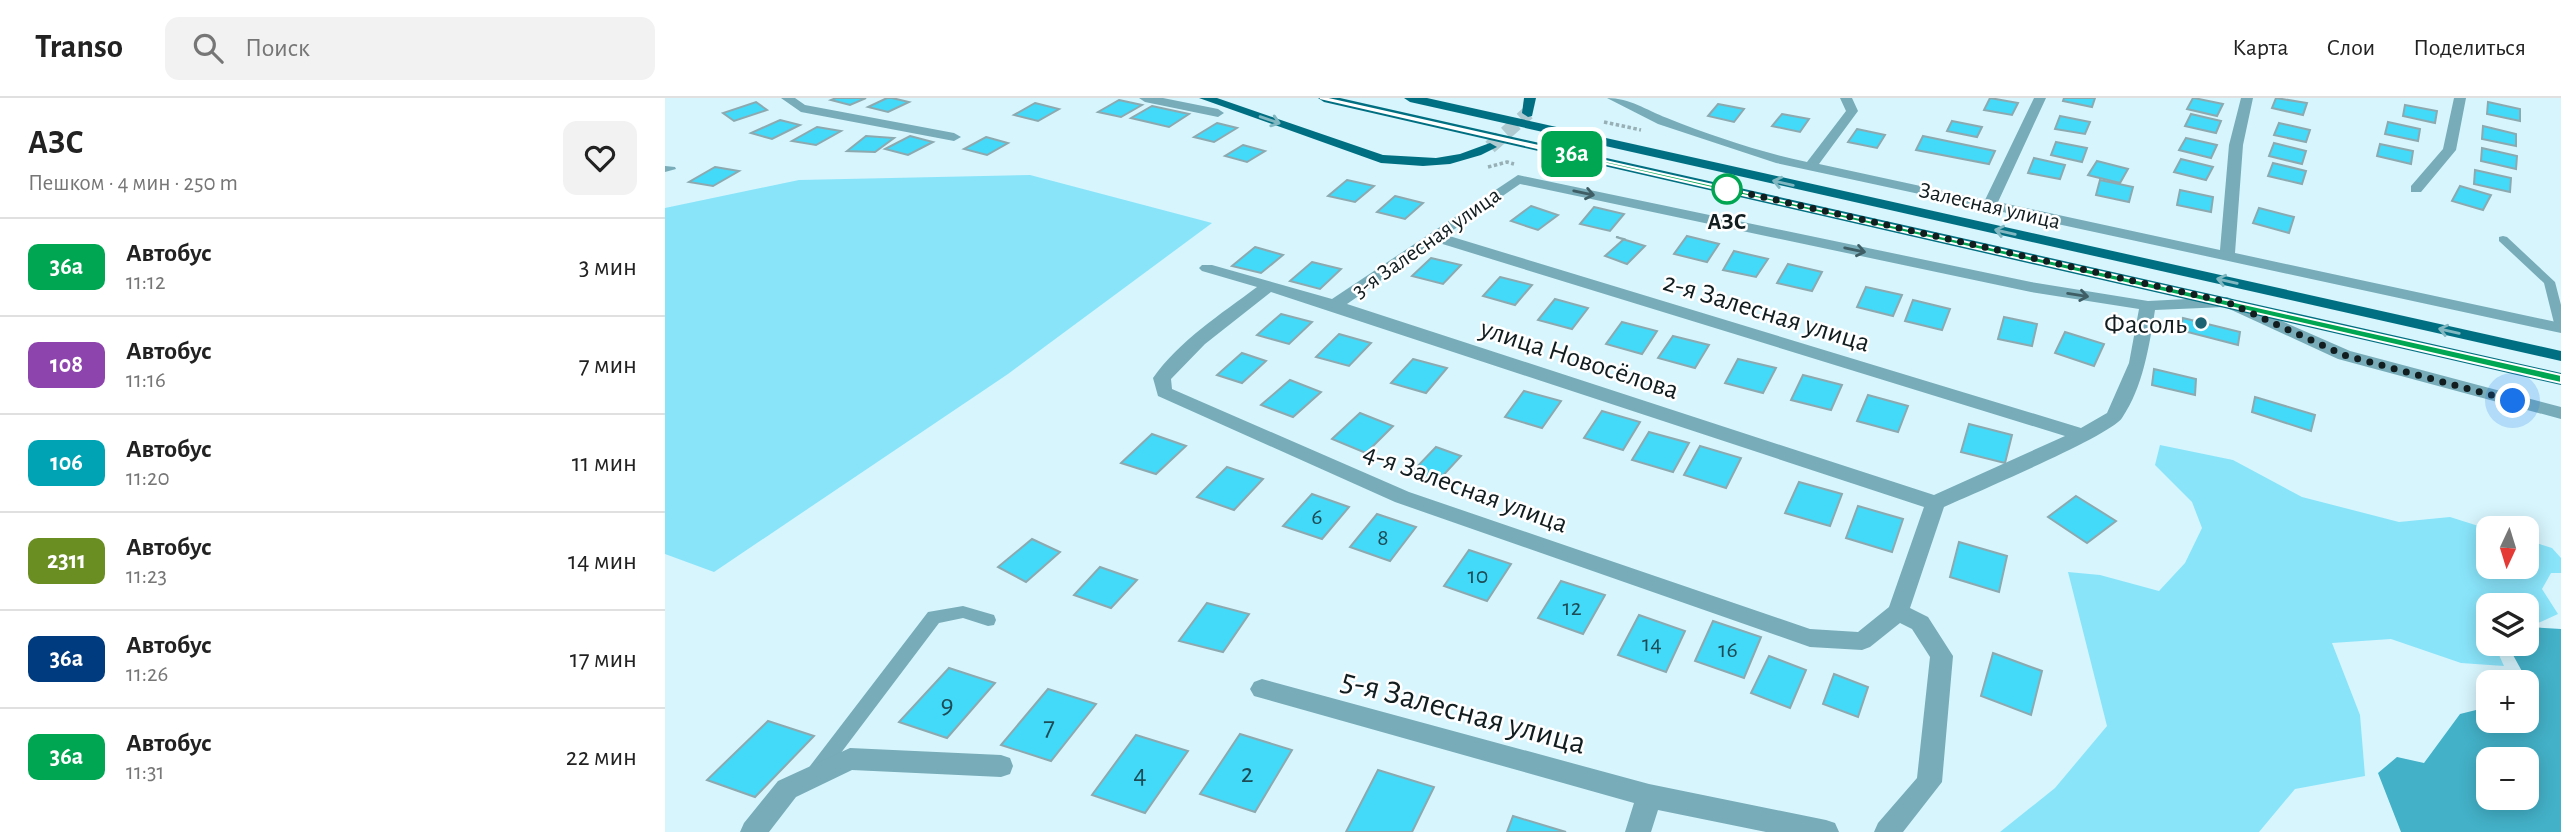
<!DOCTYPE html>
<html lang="ru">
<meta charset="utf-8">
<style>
body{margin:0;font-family:"Alegreya Sans",sans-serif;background:#f2f2f2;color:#222;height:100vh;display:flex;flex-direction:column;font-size:26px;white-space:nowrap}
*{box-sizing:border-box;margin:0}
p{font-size:23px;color:#767676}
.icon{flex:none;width:38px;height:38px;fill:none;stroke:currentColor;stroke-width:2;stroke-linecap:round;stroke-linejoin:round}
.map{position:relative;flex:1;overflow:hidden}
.details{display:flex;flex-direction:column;background:#fff;width:665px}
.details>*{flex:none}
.badge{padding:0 14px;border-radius:10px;font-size:24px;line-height:46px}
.needle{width:46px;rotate:184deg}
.controls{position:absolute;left:1811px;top:418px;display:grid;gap:14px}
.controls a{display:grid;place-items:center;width:63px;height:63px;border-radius:14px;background:#fff;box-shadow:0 4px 18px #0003;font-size:35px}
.you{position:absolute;width:35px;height:35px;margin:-18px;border:5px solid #fff;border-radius:50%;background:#1a73e8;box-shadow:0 0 0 10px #1a73e833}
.map>.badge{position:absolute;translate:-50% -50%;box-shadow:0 0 0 4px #fff}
.round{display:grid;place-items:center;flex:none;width:74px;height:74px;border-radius:14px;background:#f2f2f2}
.headline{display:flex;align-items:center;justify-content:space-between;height:119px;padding:0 28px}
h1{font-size:33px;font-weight:700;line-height:52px}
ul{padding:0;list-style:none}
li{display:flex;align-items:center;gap:21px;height:98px;padding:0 28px;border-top:2px solid #e0e0e0}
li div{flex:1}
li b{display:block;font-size:26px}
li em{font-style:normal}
li .badge{min-width:77px;font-weight:700;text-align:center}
header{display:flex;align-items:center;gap:42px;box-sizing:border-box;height:98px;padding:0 35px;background:#fff;border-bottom:2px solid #e0e0e0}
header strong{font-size:33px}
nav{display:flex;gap:38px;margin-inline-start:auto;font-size:24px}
.search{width:490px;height:63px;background:#f2f2f2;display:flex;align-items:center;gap:18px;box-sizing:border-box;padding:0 24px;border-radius:14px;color:#767676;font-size:26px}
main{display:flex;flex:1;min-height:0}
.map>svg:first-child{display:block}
</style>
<header>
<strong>Transo</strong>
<div class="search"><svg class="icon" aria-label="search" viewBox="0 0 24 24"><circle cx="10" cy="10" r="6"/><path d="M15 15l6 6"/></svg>Поиск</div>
<nav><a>Карта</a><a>Слои</a><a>Поделиться</a></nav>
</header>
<main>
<section class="details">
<div class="headline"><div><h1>АЗС</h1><p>Пешком · 4 мин · 250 m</p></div><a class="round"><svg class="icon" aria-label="heart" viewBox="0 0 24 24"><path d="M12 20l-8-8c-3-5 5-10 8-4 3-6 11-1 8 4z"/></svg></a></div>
<ul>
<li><span class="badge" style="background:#00a651;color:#fff">36а</span><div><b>Автобус</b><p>11:12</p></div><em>3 мин</em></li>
<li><span class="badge" style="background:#8e44ad;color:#fff">108</span><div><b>Автобус</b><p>11:16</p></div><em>7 мин</em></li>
<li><span class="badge" style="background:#00a3b4;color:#fff">106</span><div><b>Автобус</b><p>11:20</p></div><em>11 мин</em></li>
<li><span class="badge" style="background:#6b8e23;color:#fff">2311</span><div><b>Автобус</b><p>11:23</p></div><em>14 мин</em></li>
<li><span class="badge" style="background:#003b80;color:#fff">36a</span><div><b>Автобус</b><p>11:26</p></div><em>17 мин</em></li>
<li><span class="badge" style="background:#00a651;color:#fff">36а</span><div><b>Автобус</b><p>11:31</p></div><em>22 мин</em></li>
</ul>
</section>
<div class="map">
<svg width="1896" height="734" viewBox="0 0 1896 734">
<rect width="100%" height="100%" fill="#d7f5fd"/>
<g fill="#89e4fa">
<polygon points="365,77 547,125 343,276 49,474 0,456 0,110 134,82"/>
<polygon points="1495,347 1568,362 1637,399 1734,424 1785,419 1823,431 1824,469 1862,469 1862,442 1887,450 1896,460 1896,475 1886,475 1877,491 1893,516 1862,530 1862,508 1824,508 1824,546 1829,546 1839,568 1796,565 1726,541 1667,545 1695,617 1700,678 1630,691 1594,734 1335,734 1390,690 1442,628 1403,474 1435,477 1494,493 1520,465 1537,430 1527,404 1490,367"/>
</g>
<path fill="#43b1c8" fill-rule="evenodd" d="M 1864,529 L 1896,531 L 1896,734 L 1736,734 L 1713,675 L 1732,659 L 1759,665 L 1795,616 L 1823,609 L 1824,623 L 1862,623 L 1862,600 L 1870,597 L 1842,546 L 1862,546 ZM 1824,662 L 1862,662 L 1862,700 L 1824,700 Z"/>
<g fill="#43d9f8" stroke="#8da9b0" stroke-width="2">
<polygon points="171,0 201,0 185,7 166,2"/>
<polygon points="222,0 227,0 244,4 223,14 203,9"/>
<polygon points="1325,0 1353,5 1347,17 1319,12"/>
<polygon points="1399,0 1430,0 1427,9 1398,3"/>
<polygon points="1528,0 1529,0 1558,6 1552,18 1522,11"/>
<polygon points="1611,0 1642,5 1638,17 1607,10"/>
<polygon points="454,2 477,7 456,19 433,14"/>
<polygon points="91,4 102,12 69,23 58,15"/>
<polygon points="1823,4 1855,11 1855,23 1822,16"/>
<polygon points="370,5 394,11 373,23 349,17"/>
<polygon points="1053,6 1079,11 1069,24 1043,18"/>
<polygon points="1740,7 1772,13 1770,25 1738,18"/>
<polygon points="487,8 524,16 504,29 466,20"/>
<polygon points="1117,16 1144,21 1135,34 1107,28"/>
<polygon points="1526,16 1556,23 1551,35 1520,28"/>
<polygon points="1395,18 1425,24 1420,36 1390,31"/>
<polygon points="115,22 135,27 107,41 86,35"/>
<polygon points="1287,23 1317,29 1312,39 1282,33"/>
<polygon points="1723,24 1755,31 1753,43 1720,36"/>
<polygon points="552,25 572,30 549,44 529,39"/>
<polygon points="1614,25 1645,32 1641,44 1609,37"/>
<polygon points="1818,28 1851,36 1851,48 1817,41"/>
<polygon points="152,29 176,33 151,47 127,43"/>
<polygon points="1192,31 1220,37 1212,50 1183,44"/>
<polygon points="201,38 229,40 210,54 182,53"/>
<polygon points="245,38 268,44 243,57 220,51"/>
<polygon points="1258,38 1330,53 1324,66 1251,52"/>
<polygon points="321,39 343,45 322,57 299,51"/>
<polygon points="1521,40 1552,47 1546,60 1514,52"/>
<polygon points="1391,44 1422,50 1417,64 1386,57"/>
<polygon points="1609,45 1641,53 1637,66 1604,58"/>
<polygon points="1715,46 1748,53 1746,66 1712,58"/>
<polygon points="578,47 600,53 582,64 560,58"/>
<polygon points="1817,50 1852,58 1851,71 1816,63"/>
<polygon points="1369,60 1400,67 1395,81 1363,75"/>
<polygon points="1516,61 1548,69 1541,82 1509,74"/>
<polygon points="1432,63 1463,71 1455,85 1423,77"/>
<polygon points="1608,65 1641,73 1637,86 1603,78"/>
<polygon points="50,69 74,73 48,88 24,84"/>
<polygon points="1810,72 1846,80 1845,94 1809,86"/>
<polygon points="682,82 709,88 690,104 663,98"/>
<polygon points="1435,82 1468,89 1464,104 1431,97"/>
<polygon points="1795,88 1826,97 1818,112 1787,103"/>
<polygon points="1515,92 1548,99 1546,114 1512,107"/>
<polygon points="730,98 758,105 740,121 712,114"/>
<polygon points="866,108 893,117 873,132 846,123"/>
<polygon points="929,109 959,116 945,133 915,126"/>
<polygon points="1594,110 1629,119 1624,135 1588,125"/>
<polygon points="1022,138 1054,146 1042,164 1009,156"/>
<polygon points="951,139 980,148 962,166 940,158 959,141"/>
<polygon points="590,149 618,157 596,175 567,168"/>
<polygon points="1069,153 1103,161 1091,179 1058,172"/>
<polygon points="766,160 796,167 778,186 747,178"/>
<polygon points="647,164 676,171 655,191 625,183"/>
<polygon points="1123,166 1157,174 1147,193 1112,185"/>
<polygon points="835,179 867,187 850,207 818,198"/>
<polygon points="1201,189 1237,197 1228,218 1192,209"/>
<polygon points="890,201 923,210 907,231 873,222"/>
<polygon points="1248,202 1285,211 1277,232 1240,223"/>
<polygon points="616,216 647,224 624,246 592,237"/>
<polygon points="1339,219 1372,226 1367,248 1333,241"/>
<polygon points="1518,220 1575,234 1573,247 1515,232"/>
<polygon points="957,224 992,233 977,256 941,246"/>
<polygon points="1400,234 1439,246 1429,268 1390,255"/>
<polygon points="674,236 706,245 684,268 651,259"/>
<polygon points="1008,238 1044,247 1030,270 993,260"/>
<polygon points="577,255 601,263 577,285 552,277"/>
<polygon points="748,261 782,270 761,295 726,285"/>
<polygon points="1073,261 1111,270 1098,295 1060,285"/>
<polygon points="1489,271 1531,281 1530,297 1487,287"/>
<polygon points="1138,277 1177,287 1166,312 1126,302"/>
<polygon points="625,282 656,294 628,319 596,307"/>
<polygon points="859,293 896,303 877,330 840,319"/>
<polygon points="1203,297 1243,308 1233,334 1192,323"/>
<polygon points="1590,299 1650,317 1646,333 1587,314"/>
<polygon points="937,313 975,324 958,352 919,340"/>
<polygon points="695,315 728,328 701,355 667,341"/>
<polygon points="1304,326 1347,337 1340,365 1296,354"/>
<polygon points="984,334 1024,345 1008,374 967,362"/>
<polygon points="487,336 521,348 491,376 456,365"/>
<polygon points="1035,348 1076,360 1061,390 1019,377"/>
<polygon points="771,349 796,358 772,384 747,374"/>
<polygon points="562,369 598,381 569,412 532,399"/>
<polygon points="1134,384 1177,396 1165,428 1120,415"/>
<polygon points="647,396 684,409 657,441 618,428"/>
<polygon points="1411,398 1451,423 1422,445 1383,419"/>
<polygon points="1193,408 1238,421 1227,454 1181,440"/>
<polygon points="712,416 751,429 725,463 685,449"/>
<polygon points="367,441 395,454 361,484 333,469"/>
<polygon points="1294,444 1342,458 1334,494 1285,479"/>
<polygon points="804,452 846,466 822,503 779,488"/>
<polygon points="435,469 472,482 446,510 409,497"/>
<polygon points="896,483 940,497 918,536 873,520"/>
<polygon points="542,505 584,516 558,554 514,543"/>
<polygon points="974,517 1020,533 1001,574 953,557"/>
<polygon points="1048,523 1096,539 1079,580 1030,563"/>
<polygon points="1328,555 1377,573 1366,617 1316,598"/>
<polygon points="1104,558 1141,572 1125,610 1086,595"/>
<polygon points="284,570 330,585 282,640 234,624"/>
<polygon points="1169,576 1203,589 1193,619 1158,606"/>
<polygon points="383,591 431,606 386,663 336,647"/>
<polygon points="103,623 149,638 90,699 42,682"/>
<polygon points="575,636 627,652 590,714 535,696"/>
<polygon points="471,637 523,653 480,715 427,697"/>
<polygon points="713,672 769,689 747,734 681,734"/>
<polygon points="848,718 901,734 842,734"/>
</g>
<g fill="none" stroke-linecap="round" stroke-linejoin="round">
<polyline stroke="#b0cad1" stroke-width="14" stroke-dasharray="14 7" stroke-linecap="butt" points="825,49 863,15"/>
<g stroke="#97afb5" stroke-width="3.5" stroke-dasharray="3.5 2.5" stroke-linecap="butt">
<polyline points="939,24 976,32"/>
<polyline points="823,69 842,64 849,66"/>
</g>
<g fill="#77acb8" fill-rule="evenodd">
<polygon points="0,68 10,69 11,71 0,74"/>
<polygon points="1838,138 1842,139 1890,184 1896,207 1896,233 1890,229 1879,185 1834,143 1834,139"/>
<polygon points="298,508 329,517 331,522 329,527 323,528 298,520 274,525 157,680 151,682 145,680 142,674 145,668 263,514"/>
</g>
<g fill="#77acb8" fill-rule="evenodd">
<polygon points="116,0 130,0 140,7 289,35 296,39 289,43 136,14"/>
<polygon points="474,0 498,0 553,11 559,15 553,19 480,4"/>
<path d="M 942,0 C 965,0 981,12 1002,20 C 1047,38 1095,54 1142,64 L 1181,13 L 1175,0 L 1187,0 L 1193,13 L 1154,66 L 1320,102 L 1369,0 L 1381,0 L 1333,104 L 1555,152 L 1564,47 L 1576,0 L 1588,0 L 1578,47 L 1570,155 L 1896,225 L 1896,235 L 1111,65 L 993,26 Z"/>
<polygon points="1789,0 1801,0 1791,52 1756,94 1746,94 1746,88 1778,51"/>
<path d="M 853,77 L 1366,184 L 1483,203 L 1562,199 L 1685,253 L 1896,309 L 1896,321 L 1673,261 L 1560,209 L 1490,212 C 1484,249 1478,289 1457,320 C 1445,338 1307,396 1279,409 L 1245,510 L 1263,519 L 1288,558 L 1277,684 L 1238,734 L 1209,734 L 1213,725 L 1252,680 L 1265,559 L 1247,531 L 1235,525 L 1205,549 L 1197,552 L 1145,549 L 730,404 L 493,298 L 488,280 C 514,243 556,216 592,189 L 537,173 L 534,170 L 537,167 L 547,167 L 667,201 ZM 855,86 L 1366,194 L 1474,211 L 1464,265 L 1442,315 L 1416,330 L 781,137 ZM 771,144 L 1400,338 L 1269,397 L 682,206 ZM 606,194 L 1259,409 L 1224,509 L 1193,534 L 1145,531 L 744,394 L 507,291 L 506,281 L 540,246 Z"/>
<polygon points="597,581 984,686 1161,722 1170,725 1174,734 1101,734 993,712 986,734 960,734 969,705 589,598 585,591 589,584"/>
<polygon points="185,650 336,657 345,660 348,668 345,676 336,679 187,672 131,699 104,734 75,734 79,725 113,683"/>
</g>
<g fill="#006f81" fill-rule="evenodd">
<polygon points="534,0 552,0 718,57 771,60 795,56 825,45 832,49 816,57 785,66 758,68 716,65"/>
<polygon points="653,0 675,0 1896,275 1896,287 659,4"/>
<polygon points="739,0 762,0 1896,253 1896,263 745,4"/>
<polygon points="859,0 871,0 867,18 863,19 857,15"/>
</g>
</g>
<defs><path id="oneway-shaft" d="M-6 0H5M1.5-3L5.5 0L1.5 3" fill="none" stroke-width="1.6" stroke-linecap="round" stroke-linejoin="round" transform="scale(1.75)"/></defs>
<g stroke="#80b7c0">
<use href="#oneway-shaft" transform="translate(605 22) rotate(19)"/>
<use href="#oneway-shaft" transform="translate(1118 85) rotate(-167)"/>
<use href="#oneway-shaft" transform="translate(1340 134) rotate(-167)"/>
<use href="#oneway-shaft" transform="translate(1562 183) rotate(-167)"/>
<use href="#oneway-shaft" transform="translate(1784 233) rotate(-167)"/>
</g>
<g stroke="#3f5d64">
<use href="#oneway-shaft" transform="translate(919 95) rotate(12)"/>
<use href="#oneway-shaft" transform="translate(1190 152) rotate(12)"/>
<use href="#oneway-shaft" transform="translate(1413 197) rotate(9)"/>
</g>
<polygon fill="#00a651" stroke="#fff" stroke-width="2" points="655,0 659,0 1896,277 1896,285"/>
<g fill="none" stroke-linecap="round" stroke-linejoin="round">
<polyline stroke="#121d20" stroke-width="7" stroke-dasharray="0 12.6" points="1062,91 1562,204 1679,257 1848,303"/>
</g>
<circle fill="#fff" stroke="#00a651" stroke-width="3.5" cx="1062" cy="91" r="14"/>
<circle fill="#1b6372" stroke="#fff" stroke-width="2.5" cx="1536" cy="225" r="7"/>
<g text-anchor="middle" stroke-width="5" stroke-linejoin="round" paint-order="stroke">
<g font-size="23" fill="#121d20" stroke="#fff">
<text transform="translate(1325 107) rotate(13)" y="8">Залесная улица</text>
<text transform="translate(761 144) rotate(-35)" y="8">3-я Залесная улица</text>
</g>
<g font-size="23" font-weight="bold" fill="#121d20" stroke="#fff">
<text x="1062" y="131">АЗС</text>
</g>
<g font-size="24" fill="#1e4c56">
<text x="652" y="426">6</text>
<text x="718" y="447">8</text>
<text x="813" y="485">10</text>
<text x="907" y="517">12</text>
<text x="987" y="553">14</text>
<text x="1063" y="559">16</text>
</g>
<g font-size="28" fill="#121d20" stroke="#fff">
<text transform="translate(1102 213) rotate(17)" y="10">2-я Залесная улица</text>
<text transform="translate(915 260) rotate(18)" y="10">улица Новосёлова</text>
<text transform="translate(801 389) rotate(20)" y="10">4-я Залесная улица</text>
</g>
<g font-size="28" fill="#121d20" stroke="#fff" text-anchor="end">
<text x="1522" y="235">Фасоль</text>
</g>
<g font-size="28" fill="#1e4c56">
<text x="282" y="615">9</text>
<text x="384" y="637">7</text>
<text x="582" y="684">2</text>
<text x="475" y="685">4</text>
</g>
<g font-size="33" fill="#121d20" stroke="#fff">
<text transform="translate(799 612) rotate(15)" y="12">5-я Залесная улица</text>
</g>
</g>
</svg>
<div class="controls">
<a><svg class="needle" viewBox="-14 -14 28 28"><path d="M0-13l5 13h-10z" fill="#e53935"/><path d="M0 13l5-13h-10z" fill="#767676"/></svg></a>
<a><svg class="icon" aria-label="layers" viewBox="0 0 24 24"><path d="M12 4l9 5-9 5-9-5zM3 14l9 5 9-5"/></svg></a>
<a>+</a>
<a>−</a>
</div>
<div class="you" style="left:1848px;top:303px"></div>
<b class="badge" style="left:907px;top:56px;background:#00a651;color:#fff">36а</b>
</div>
</main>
